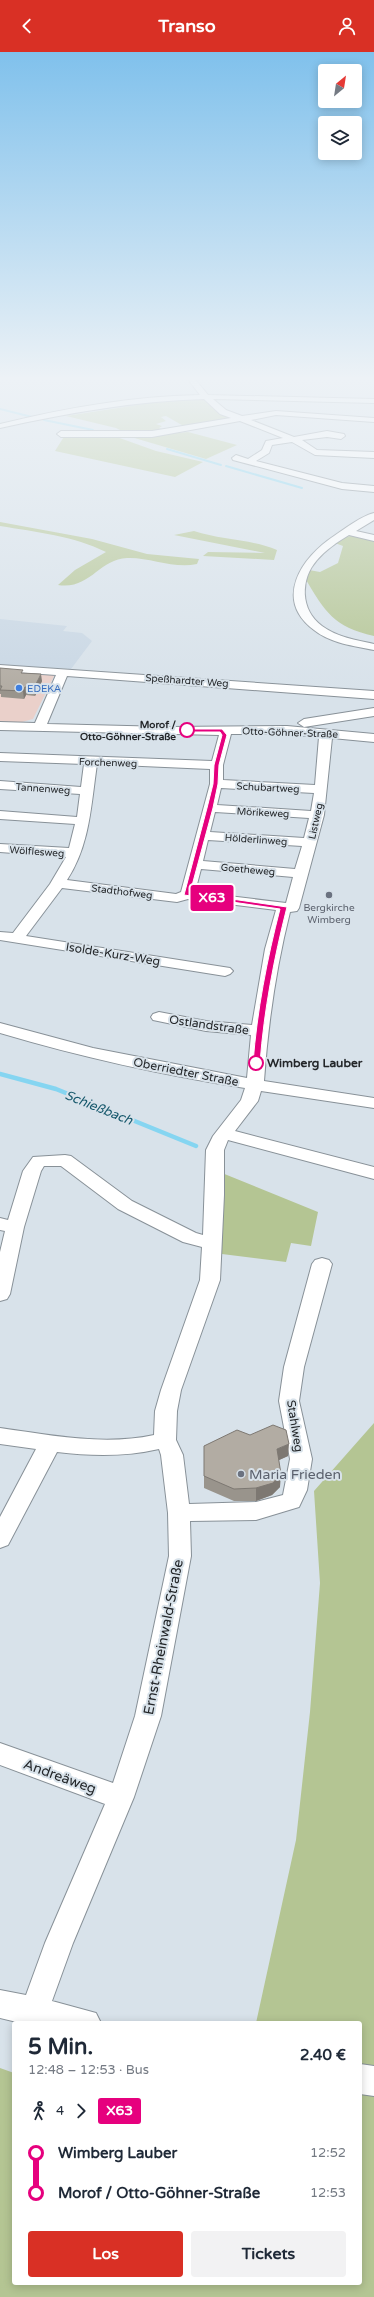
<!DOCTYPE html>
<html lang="de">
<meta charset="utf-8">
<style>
body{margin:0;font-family:"Varela Round",sans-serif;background:#f2f2f3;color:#1f2937;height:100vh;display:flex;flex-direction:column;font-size:15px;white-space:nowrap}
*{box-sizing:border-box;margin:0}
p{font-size:13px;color:#747a83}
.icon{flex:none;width:22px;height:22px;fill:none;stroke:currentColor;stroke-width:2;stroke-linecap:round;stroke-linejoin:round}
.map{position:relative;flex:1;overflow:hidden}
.sheet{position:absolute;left:12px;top:1969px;width:350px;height:264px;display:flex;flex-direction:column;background:#fff;border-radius:4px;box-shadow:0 2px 10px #0003}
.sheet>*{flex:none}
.badge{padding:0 8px;border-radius:3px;font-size:14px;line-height:26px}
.needle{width:26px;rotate:30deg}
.buttons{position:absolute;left:318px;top:12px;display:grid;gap:8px}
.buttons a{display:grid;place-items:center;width:44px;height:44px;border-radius:4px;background:#fff;box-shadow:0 2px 10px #0003;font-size:20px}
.map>.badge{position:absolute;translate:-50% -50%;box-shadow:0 0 0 2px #fff}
.legs{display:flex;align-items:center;gap:6px;height:44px;padding:0 16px;font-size:13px}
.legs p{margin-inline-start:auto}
.overview{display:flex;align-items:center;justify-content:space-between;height:68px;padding:0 16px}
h1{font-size:22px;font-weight:700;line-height:30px}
.cta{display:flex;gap:8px;margin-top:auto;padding:8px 16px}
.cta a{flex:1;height:46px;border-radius:4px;background:#d93025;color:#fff;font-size:16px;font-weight:700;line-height:46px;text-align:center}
.cta a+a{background:#f2f2f3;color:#1f2937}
ul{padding:0 16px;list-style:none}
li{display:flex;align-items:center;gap:14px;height:40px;font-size:15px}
li i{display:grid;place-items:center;width:6px;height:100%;margin:0 5px;background:currentColor}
li i::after{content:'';width:10px;height:10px;margin:-5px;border:3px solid;border-radius:50%;background:#fff}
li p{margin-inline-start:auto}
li:first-child i{background:linear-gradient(#0000 50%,currentColor 0)}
li:last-child i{background:linear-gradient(currentColor 50%,#0000 0)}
header{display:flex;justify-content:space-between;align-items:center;height:52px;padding:0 16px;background:#d93025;color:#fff;font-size:18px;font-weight:700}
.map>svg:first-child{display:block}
</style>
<header><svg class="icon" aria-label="back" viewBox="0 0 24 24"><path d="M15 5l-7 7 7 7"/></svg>Transo<svg class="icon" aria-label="person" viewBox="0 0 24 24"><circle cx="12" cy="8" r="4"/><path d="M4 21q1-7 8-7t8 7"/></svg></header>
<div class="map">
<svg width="374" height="2245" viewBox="0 0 374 2245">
<rect width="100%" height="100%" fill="#d8e2ea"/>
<polygon fill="#ead0ca" points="0,618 55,622 33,667 22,670 0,670"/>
<polygon fill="#c9d7e4" points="0,567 67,574 63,579 82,581 92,589 71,617 0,613"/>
<g fill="#b4c593">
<polygon points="206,347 217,359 231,367 187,376 166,364 161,365 166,369 156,372 162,374 159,376 167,379 126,381 116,376 66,364 150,351"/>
<polygon points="188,380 237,393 206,407 131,385"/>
<polygon points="65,383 114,384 156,399 203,410 175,425 55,399"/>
<path d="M 0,470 L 92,487 L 147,502 L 199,507 L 197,512 C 173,517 150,505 127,506 C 99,507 90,538 58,533 L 75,518 L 106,500 C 74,484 36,480 0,474 Z"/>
<path d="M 194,479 C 221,488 251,487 277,498 L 274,508 L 203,504 L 208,500 L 265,501 L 174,483 Z"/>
<path d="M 351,484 L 374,489 L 374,584 C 334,575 325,560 305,526 L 309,518 L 320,520 L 338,511 L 343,494 L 335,491 L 344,485 Z"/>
<polygon points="222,1121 318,1160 311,1194 291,1191 286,1210 222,1202"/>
<polygon points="374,1371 374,2018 360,2015 360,1971 256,1971 296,1788 310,1660 320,1531 314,1439"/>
<polygon points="0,2016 14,2021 14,2231 360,2231 360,2037 374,2039 374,2245 0,2245"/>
</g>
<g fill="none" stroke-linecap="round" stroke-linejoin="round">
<g stroke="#85d5f1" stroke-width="2">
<polyline points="0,357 32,365"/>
<polyline points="44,368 93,378"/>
<polyline points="167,397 221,413"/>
<polyline points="226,414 302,436"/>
</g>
<polyline stroke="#85d5f1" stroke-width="4.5" points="0,1022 56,1037 196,1094"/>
<defs>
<g id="minor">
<path d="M 187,326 L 194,326 L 208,343 L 374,347 L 374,351 L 213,347 L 226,358 L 242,364 L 276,359 L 374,366 L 374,370 L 276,363 L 251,368 L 294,385 L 327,379 L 344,382 L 345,384 L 341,387 L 327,385 L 302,388 L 317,398 L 374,400 L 374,406 L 315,403 L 292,390 L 272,393 L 269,401 L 256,409 L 342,431 L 374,434 L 374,440 L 342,437 L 233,408 L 232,406 L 236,403 L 248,407 L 262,398 L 266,389 L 283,386 L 240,369 L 152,385 L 61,385 L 57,382 L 61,379 L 152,379 L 231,366 L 220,362 L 204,347 C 135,349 67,361 0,376 L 0,372 C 66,356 132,344 200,343 Z"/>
<path d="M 374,461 L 374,468 L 356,479 L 374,483 L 374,489 L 349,483 C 337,490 326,498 317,508 C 300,527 300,558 322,574 C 337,585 356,588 374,592 L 374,598 C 354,594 330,591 314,578 C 273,547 302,505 334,484 C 346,476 361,464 374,461 Z"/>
<path d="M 0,613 L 374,639 L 374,647 L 67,624 L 47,672 L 167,675 L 287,674 L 374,682 L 374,690 L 332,686 L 324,763 L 299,856 L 297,859 L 290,860 C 276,916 268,972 264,1029 L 374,1046 L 374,1056 L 261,1039 L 258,1049 L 235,1079 L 374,1115 L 374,1127 L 228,1088 L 224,1098 L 224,1143 L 220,1228 L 181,1338 L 177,1359 L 176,1388 L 183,1403 L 189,1452 L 256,1450 L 283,1443 L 290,1407 L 279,1349 L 284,1315 L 312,1212 L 315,1208 L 322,1206 L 329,1208 L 332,1212 L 304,1315 L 299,1349 L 312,1407 L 307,1438 L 299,1455 L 256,1468 L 190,1469 L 191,1504 L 161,1664 L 134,1745 L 73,1891 L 52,1949 L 96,1961 L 101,1971 L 21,1971 L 0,1966 L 0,1938 L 26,1943 L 45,1891 L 105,1752 L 0,1713 L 0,1691 L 113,1731 L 135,1664 L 169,1504 L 168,1461 L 161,1403 L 159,1397 C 125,1405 90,1404 57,1400 L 8,1493 L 0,1496 L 0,1465 L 36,1397 L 0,1392 L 0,1376 C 50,1383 104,1394 154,1383 L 155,1359 L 161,1338 L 200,1228 L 202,1195 L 183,1190 L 118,1157 L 61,1114 L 44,1114 L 41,1119 L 24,1175 L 10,1242 L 7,1247 L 0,1249 L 0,1200 L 5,1179 L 0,1178 L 0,1166 L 8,1168 L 23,1119 L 33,1105 L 65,1103 L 71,1104 L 132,1149 L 196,1181 L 203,1183 L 206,1098 L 213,1084 L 241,1048 L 245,1036 C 162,1023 81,1005 0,981 L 0,971 L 93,996 L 247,1026 L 251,983 L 206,979 L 153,968 L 151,965 L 153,962 L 159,960 L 206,969 L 252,973 L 265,897 L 276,858 L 188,847 L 177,850 L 62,836 L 26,884 L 230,916 L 233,919 L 230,922 L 225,924 L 0,888 L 0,880 L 13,881 L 50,832 L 66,805 L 0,800 L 0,792 L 69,796 L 75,772 L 0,767 L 0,759 L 77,765 L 80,742 L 0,737 L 0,729 L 81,735 L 84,712 L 0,709 L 0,701 L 212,709 L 219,683 L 0,678 L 0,670 L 35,671 L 56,623 L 0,619 ZM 231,682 L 287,682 L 319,685 L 315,733 L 223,728 L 223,713 ZM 97,712 L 210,717 L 210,732 L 181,840 L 176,842 L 67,828 C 90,793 91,753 97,712 ZM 221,736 L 314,741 L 311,759 L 217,753 ZM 215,760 L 309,766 L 304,786 L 210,780 ZM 208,788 L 302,794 L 295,817 L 203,809 ZM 201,817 L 293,825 L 286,851 L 195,840 Z"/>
<polygon points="374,656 374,664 304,675 298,671 304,667"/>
<polygon points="360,2012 374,2014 374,2044 360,2042"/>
</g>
</defs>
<use href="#minor" stroke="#889198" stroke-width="2"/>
<use href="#minor" fill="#fff" fill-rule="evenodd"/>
</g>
<g fill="#99948c">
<polygon points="0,616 23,621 42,629 35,644 26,643 24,647 1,645 1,642 0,642"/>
<polygon points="250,1383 288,1404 279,1408 280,1435 272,1443 256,1449 234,1449 204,1436 204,1394"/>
</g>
<g fill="#7d7872">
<polygon points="41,622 42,629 35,644 34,636"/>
<polygon points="25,635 26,643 24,647 23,639"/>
<polygon points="289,1392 288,1404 277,1409 277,1397"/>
<polygon points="281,1422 280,1435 272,1443 256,1449 256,1436"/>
</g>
<g fill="#b2aca3" stroke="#7d7872">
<polygon points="0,616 23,618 21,621 41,622 34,636 25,635 23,639 0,638 2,634 0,634"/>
<polygon points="273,1373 286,1378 289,1392 277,1397 281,1422 273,1431 256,1436 234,1437 204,1424 204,1394 237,1378 250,1383"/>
</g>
<linearGradient id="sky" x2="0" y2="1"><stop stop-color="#80c1ec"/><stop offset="0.51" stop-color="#edf2f6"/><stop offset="1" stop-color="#edf2f6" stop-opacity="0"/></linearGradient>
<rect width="374" height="640" fill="url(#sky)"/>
<path fill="#e6007e" stroke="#fff" d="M 187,677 L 222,677 L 227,683 L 219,713 L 218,732 L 213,756 L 190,841 L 287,855 C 274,906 264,958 260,1011 L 256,1013 L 253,1011 C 257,959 267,907 280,857 L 184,843 L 207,756 L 213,732 L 214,713 L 222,683 L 220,680 L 185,680 Z"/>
<circle fill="#3f7fe0" stroke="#d8e2ea" stroke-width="1.5" cx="19" cy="636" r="4"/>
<g fill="#fff" stroke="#e6007e" stroke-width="2">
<circle cx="187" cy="678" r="7"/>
<circle cx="256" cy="1011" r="7"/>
</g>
<g fill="#6b7280" stroke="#d8e2ea" stroke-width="1.5">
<circle cx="329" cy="843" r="4"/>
<circle cx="241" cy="1422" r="4"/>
</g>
<g text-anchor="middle" stroke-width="4" stroke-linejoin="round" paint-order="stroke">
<g font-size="10" fill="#232629" stroke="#d8e2ea">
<text transform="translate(187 628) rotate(4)" y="4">Speßhardter Weg</text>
<text transform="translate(290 680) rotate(2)" y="4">Otto-Göhner-Straße</text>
<text transform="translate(108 710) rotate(2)" y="4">Forchenweg</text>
<text transform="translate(268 735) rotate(3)" y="4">Schubartweg</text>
<text transform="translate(43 736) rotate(4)" y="4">Tannenweg</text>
<text transform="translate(263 760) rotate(3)" y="4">Mörikeweg</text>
<text transform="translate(315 769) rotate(-78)" y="4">Listweg</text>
<text transform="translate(256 787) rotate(4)" y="4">Hölderlinweg</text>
<text transform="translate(37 799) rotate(4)" y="4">Wölflesweg</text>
<text transform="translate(248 817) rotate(5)" y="4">Goetheweg</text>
<text transform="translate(122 839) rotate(7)" y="4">Stadthofweg</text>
</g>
<g font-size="10" fill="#366cbe" stroke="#d8e2ea" text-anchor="start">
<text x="27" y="640">EDEKA</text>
</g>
<g font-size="10" font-weight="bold" fill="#232629" stroke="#d8e2ea" text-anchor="end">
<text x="176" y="676">Morof /<tspan x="176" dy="12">Otto-Göhner-Straße</tspan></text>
</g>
<g font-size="10" fill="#5b616d" stroke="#d8e2ea">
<text x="329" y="859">Bergkirche<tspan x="329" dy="12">Wimberg</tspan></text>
</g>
<g font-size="12" fill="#232629" stroke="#d8e2ea">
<text transform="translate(113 902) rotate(9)" y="4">Isolde-Kurz-Weg</text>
<text transform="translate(209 973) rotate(8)" y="4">Ostlandstraße</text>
<text transform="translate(186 1020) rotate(11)" y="4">Oberriedter Straße</text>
<text transform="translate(295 1374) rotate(81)" y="4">Stahlweg</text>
</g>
<g font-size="12" font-weight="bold" fill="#232629" stroke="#d8e2ea" text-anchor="start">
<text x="267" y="1015">Wimberg Lauber</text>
</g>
<g font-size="13" font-style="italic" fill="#16586c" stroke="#d8e2ea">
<text transform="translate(99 1055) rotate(22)" y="5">Schießbach</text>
</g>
<g font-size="14" fill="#5b616d" stroke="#d8e2ea" text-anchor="start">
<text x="249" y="1427">Maria Frieden</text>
</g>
<g font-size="14" fill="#232629" stroke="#d8e2ea">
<text transform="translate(163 1585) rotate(-79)" y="5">Ernst-Rheinwald-Straße</text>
<text transform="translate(60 1724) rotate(20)" y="5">Andreäweg</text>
</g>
</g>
</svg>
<div class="buttons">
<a><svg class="needle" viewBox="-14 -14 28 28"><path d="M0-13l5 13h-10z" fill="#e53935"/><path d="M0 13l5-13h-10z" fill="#747a83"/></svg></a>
<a><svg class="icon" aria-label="layers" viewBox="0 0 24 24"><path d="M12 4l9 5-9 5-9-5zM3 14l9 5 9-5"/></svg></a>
</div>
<b class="badge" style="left:212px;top:846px;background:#e6007e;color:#fff">X63</b>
<section class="sheet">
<div class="overview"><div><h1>5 Min.</h1><p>12:48 – 12:53 · Bus</p></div><b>2.40 €</b></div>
<div class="legs"><svg class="icon" aria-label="walk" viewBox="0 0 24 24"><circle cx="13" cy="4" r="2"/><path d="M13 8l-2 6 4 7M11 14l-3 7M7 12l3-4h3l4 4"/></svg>4<svg class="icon" aria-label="forward" viewBox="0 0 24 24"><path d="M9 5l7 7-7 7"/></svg><b class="badge" style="background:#e6007e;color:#fff">X63</b></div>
<ul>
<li><i style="color:#e6007e"></i><b>Wimberg Lauber</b><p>12:52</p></li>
<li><i style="color:#e6007e"></i><b>Morof / Otto-Göhner-Straße</b><p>12:53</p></li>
</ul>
<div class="cta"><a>Los</a><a>Tickets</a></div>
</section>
</div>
